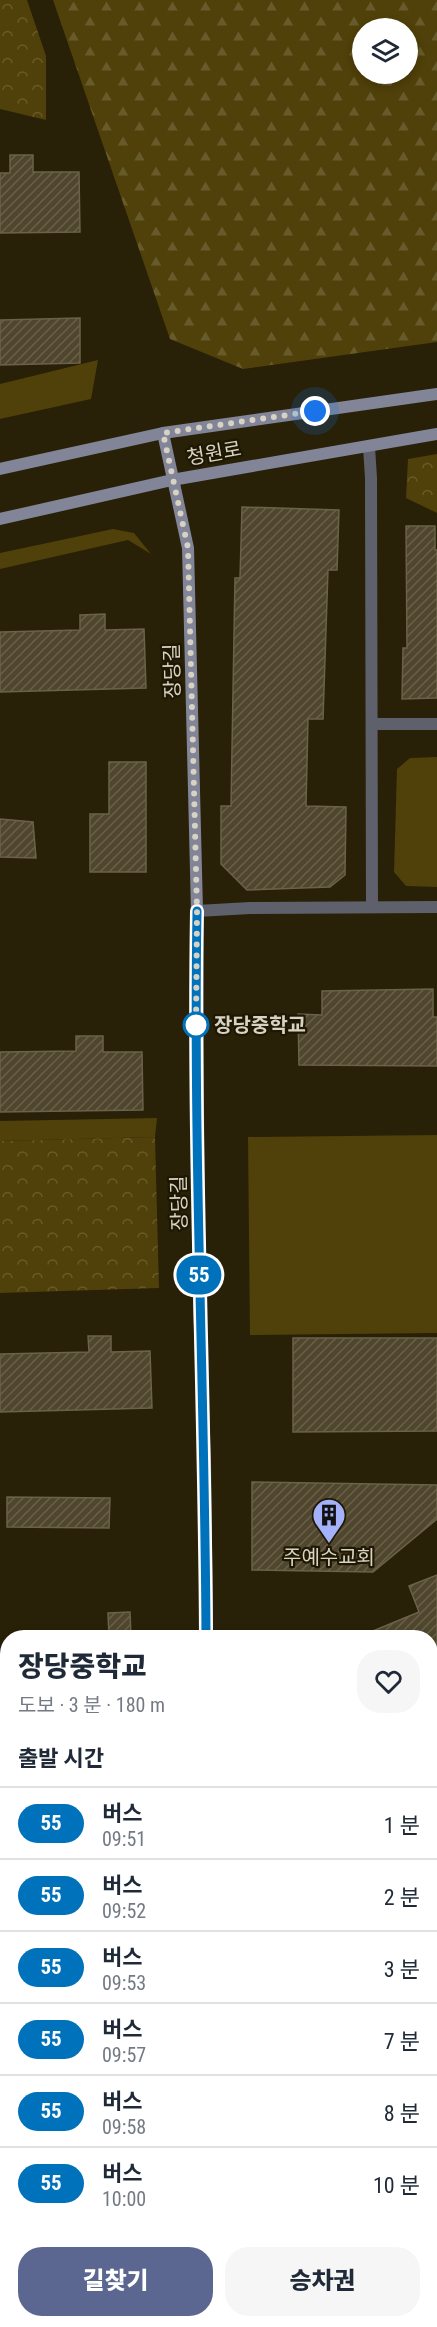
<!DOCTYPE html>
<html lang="ko">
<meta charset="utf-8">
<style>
body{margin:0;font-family:"Roboto Condensed","Noto Sans KR",sans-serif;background:#f6f6f7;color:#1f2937;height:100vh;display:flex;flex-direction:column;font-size:22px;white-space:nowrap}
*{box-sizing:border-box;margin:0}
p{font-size:20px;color:#747a83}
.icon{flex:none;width:33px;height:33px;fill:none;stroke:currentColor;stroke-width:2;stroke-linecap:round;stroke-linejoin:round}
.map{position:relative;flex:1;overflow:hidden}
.drawer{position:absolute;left:0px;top:1630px;width:438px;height:698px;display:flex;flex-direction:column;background:#fff;border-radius:24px 24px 0 0;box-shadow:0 3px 9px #0003}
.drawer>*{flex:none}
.badge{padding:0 12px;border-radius:20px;font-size:21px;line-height:39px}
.buttons{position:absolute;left:352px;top:18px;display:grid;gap:12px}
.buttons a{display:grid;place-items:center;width:66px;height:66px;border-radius:50%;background:#fff;box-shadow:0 3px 9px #0003;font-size:30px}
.you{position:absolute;width:30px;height:30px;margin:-15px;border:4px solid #fff;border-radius:50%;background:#1a73e8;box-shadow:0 0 0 9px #1a73e833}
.map>.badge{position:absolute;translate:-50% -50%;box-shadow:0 0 0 3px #fff}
h2{padding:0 18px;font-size:22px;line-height:54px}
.round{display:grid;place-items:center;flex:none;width:63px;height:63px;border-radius:24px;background:#f6f6f7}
.headline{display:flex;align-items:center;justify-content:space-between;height:102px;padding:0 18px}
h1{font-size:28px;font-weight:800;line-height:45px}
.button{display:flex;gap:12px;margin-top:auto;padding:12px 18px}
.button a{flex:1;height:69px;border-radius:24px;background:#5b6790;color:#fff;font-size:24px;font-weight:800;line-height:69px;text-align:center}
.button a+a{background:#f6f6f7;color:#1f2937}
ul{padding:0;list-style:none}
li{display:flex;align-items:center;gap:18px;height:72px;padding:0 18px;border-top:2px solid #e0e1e3}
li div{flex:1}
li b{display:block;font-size:22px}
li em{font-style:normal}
li .badge{min-width:66px;font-weight:700;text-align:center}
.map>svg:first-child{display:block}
</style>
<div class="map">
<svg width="437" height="2327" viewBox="0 0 437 2327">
<defs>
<pattern id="forest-firs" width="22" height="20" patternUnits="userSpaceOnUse" patternTransform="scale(1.5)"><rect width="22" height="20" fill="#504009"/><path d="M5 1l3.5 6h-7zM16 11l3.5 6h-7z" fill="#685b2b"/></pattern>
<pattern id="park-crowns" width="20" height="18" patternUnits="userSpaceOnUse" patternTransform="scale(1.5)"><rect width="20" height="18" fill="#504009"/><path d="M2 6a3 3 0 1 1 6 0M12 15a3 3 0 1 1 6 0" fill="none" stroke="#685b2b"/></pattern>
<pattern id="building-hatch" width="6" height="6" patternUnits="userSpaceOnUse" patternTransform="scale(1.5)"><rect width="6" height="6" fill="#4f462d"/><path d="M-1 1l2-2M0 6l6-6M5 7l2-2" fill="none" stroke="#68604a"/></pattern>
</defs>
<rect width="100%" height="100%" fill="#282007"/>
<g fill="#504009">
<polygon points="98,360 91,399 0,419 0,384"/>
<polygon points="113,529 134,533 151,554 128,540 0,569 0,553"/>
<polygon points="410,758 437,757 437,887 406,886 394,872 397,769"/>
<polygon points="157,1118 155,1137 0,1141 0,1121"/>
<polygon points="437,1135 437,1333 250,1335 248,1137"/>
</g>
<g fill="url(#forest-firs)" fill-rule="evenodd">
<path d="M 53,0 L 437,0 L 437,342 L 243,369 L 170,339 ZM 363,28 L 408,28 L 408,74 L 363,74 Z"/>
<polygon points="431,1890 437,1896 437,2327 0,2327 0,2155 7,2154 8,2320 430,2320"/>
</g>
<g fill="url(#park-crowns)">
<polygon points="0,0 27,0 46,56 46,120 0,109"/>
<polygon points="437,454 437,513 406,498 408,459"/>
<polygon points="155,1137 159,1288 0,1293 0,1141"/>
</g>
<g fill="url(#building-hatch)" stroke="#6b6248" stroke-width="1.5">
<polygon points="10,155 33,155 33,172 79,172 80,232 0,233 0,173 10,173"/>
<polygon points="80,318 80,363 0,365 0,320"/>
<polygon points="242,507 339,510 337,570 328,570 323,719 308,719 306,806 346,807 345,875 330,887 247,890 221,864 221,806 231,806 235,578 240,578"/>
<polygon points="406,526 435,526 435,550 437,550 437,698 402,699 403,648 407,648"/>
<polygon points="105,614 105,630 144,629 146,688 0,692 0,632 80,630 80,615"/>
<polygon points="109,762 146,762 146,872 90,872 90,814 109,814"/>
<polygon points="0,819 33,822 36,858 0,857"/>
<polygon points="433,989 433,1017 437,1017 437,1066 299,1065 298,1014 322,1015 322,991"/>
<polygon points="76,1036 103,1036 103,1052 142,1052 143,1110 0,1112 0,1052 76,1051"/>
<polygon points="88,1336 111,1336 111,1352 150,1351 152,1408 0,1412 0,1354 89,1352"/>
<polygon points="293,1338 437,1338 437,1431 293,1432"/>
<polygon points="252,1482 437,1485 437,1519 373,1572 252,1570"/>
<polygon points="7,1497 110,1498 109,1528 7,1527"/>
<polygon points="437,1575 437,1654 430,1638 356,1638 419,1612 409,1586"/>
<polygon points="130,1612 131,1638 109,1638 108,1613"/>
</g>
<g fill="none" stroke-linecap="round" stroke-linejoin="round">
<g stroke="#5e616c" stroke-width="12">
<polyline points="369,447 371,478 372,907"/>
<polyline points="372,724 437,724"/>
<polyline points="197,911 250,908 437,907"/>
</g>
<g stroke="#818597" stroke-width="12">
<polyline points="163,433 188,548 197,911 199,1302 205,1462 207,1638"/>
<polyline points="0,469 163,433 437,394"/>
<polyline points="0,519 172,480 437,434"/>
<polyline points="0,1987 8,1978"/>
</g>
</g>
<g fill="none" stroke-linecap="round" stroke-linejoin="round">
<defs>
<path id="line" d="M 197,911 C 193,1154 205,1396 206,1638"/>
</defs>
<use href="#line" stroke="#fff" stroke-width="14"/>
<use href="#line" stroke="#0072bc" stroke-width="9"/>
<polyline stroke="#d7d2c3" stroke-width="6" stroke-dasharray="0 10.8" points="196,1025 196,1028 197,911 188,548 163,433 315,411"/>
</g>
<defs>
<symbol id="building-pin" viewBox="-11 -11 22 30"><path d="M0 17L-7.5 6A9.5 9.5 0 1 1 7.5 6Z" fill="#a4b2fc" stroke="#1e1701"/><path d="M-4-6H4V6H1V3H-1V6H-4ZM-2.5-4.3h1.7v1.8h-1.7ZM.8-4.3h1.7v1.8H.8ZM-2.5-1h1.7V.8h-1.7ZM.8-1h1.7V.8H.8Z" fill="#111"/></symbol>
</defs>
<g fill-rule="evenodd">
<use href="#building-pin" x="310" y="1496" width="38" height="52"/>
</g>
<circle fill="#fff" stroke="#0072bc" stroke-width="3" cx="196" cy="1025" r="12"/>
<g text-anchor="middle" stroke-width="4.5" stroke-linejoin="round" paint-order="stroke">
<g font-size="20" fill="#d7d2c3" stroke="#1e1701">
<text transform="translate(214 453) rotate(-10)" y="7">청원로</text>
<text transform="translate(172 671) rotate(-91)" y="7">장당길</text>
<text transform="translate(179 1203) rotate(-91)" y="7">장당길</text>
</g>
<g font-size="20" font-weight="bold" fill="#d7d2c3" stroke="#1e1701" text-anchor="start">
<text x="214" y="1032">장당중학교</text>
</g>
<g font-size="20" fill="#d7d2c3" stroke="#1e1701">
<text x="329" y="1564">주예수교회</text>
</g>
</g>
</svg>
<div class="buttons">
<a><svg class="icon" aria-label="layers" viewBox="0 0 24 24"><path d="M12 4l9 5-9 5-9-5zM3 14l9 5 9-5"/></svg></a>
</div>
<div class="you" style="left:315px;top:411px"></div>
<b class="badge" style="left:199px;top:1275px;background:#0072bc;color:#fff">55</b>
<section class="drawer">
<div class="headline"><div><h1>장당중학교</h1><p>도보 · 3 분 · 180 m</p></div><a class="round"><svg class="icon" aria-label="heart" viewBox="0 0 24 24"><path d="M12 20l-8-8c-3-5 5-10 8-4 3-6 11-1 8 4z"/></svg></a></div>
<h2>출발 시간</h2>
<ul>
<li><span class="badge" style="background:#0072bc;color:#fff">55</span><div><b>버스</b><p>09:51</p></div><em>1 분</em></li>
<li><span class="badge" style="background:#0072bc;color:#fff">55</span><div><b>버스</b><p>09:52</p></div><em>2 분</em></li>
<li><span class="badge" style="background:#0072bc;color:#fff">55</span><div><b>버스</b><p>09:53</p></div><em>3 분</em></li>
<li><span class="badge" style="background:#0072bc;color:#fff">55</span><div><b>버스</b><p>09:57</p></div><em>7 분</em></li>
<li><span class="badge" style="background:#0072bc;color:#fff">55</span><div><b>버스</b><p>09:58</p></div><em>8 분</em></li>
<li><span class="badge" style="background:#0072bc;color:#fff">55</span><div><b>버스</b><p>10:00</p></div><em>10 분</em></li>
</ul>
<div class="button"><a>길찾기</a><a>승차권</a></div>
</section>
</div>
